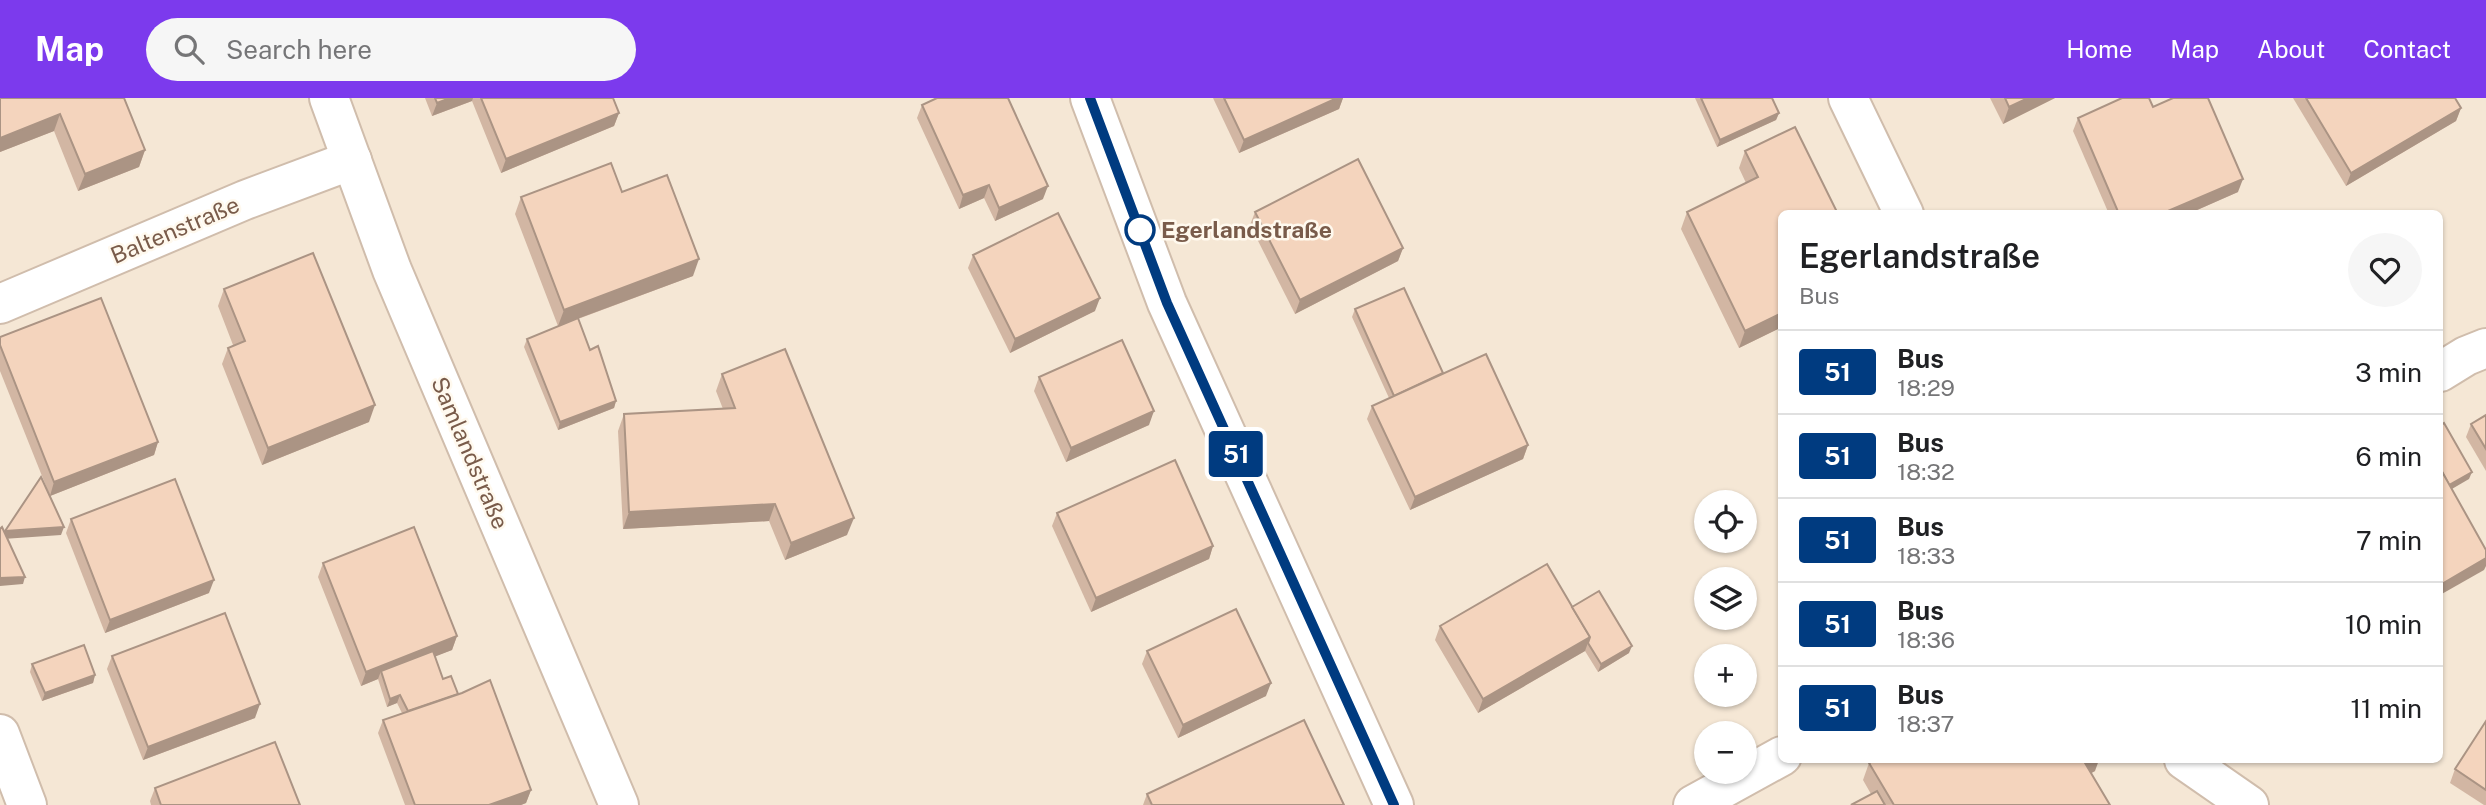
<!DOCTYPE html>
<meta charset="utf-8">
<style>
body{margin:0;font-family:"Public Sans",sans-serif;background:#f6f6f6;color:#202124;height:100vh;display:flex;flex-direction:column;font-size:26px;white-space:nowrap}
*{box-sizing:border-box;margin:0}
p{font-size:23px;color:#757577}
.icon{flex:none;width:38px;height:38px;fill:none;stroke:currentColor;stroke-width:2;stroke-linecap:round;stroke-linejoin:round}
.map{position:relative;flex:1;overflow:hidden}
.sheet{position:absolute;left:1778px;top:112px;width:665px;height:553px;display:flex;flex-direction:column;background:#fff;border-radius:10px;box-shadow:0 2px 5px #0004}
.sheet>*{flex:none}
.badge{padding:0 14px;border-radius:5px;font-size:24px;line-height:46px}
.tools{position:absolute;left:1694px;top:392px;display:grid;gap:14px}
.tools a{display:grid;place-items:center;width:63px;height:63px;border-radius:50%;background:#fff;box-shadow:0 2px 5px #0004;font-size:35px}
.map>.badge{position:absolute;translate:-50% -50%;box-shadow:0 0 0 4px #fff}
.round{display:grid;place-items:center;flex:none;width:74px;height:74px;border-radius:37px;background:#f6f6f6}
.head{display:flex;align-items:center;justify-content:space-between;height:119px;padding:0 21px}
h1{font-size:33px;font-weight:600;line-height:52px}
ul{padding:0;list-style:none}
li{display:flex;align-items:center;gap:21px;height:84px;padding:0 21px;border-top:2px solid #e0e0e0}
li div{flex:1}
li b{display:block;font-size:26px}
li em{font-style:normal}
li .badge{min-width:77px;font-weight:700;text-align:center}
header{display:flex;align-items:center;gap:42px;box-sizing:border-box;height:98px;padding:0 35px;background:#7c3aed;color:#fff}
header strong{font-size:33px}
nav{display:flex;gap:38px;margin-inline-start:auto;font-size:24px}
.search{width:490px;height:63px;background:#f6f6f6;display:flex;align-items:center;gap:18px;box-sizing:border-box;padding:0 24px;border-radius:38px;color:#757577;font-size:26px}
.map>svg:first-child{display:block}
</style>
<header>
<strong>Map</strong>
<div class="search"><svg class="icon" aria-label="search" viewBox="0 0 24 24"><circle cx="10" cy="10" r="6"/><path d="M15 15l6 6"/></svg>Search here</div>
<nav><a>Home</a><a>Map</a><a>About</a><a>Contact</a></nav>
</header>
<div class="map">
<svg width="2486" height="707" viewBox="0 0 2486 707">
<rect width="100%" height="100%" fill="#fdf5e7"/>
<path fill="#f5e7d5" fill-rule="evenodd" d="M 0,0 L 2486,0 L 2486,707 L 0,707 ZM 1782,116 L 2440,116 L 2440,662 L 1782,662 ZM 1706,404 L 1745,404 L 1745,443 L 1706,443 ZM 1706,481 L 1745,481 L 1745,520 L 1706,520 ZM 1706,558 L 1745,558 L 1745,597 L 1706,597 ZM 1706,635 L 1745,635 L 1745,674 L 1706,674 Z"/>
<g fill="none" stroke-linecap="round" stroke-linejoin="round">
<defs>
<g id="minor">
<polyline points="329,0 392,172 619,707"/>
<polyline points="1090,0 1167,205 1394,707"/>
<polyline points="1848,0 1904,116"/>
<polyline points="0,206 245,102 352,62"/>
<polyline points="2440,274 2466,258 2486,250"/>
<polyline points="0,636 27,707"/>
<polyline points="2184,662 2249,707"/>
<polyline points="1693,707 1782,658"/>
</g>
</defs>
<use href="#minor" stroke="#d0bdac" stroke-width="42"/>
<use href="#minor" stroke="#fff" stroke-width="38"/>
</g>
<g fill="#d2b6a3">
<polygon points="0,0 124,0 145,52 139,69 78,93 54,33 0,54"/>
<polygon points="425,0 613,0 619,15 614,28 501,75 472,3 432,18"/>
<polygon points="1213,0 1343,0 1339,11 1239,55"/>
<polygon points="1695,0 1772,0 1779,15 1776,22 1717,49"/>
<polygon points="1990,0 2055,0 2003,26"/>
<polygon points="2293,0 2455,0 2461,10 2456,23 2346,88"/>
<polygon points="922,7 1043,101 995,123 984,100 959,111 917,20"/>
<polygon points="2153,9 2238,94 2188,116 2109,116 2073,33 2078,20"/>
<polygon points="1745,53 1782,116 1782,229 1739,250 1681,131 1687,114 1746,85 1739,70"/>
<polygon points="622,94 693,178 578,221 590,252 616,303 614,310 558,332 524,249 527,241 558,228 515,116 521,99"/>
<polygon points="1255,114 1403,150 1398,163 1295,216 1250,127"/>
<polygon points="973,157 1095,213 1010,255 968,170"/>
<polygon points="224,191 369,324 262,367 222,266 228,250 233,247 218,208"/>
<polygon points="1355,211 1443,275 1528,347 1523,361 1410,412 1367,321 1372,308 1389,300 1352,219"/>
<polygon points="0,247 158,344 154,357 50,398 0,273"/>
<polygon points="722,276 847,437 785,462 769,423 623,431 618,333 624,316 723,311 716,293"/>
<polygon points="1039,279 1149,327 1066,364 1034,293"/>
<polygon points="2486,317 2486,373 2466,339 2471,326"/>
<polygon points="1057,415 1213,448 1209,461 1091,514 1052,428"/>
<polygon points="71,421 209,495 105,535 66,435"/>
<polygon points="323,465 457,538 452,552 435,558 443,581 458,596 531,692 526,705 521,707 405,707 378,635 383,622 402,615 397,605 387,609 378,581 361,588 318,479"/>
<polygon points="1572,509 1629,555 1598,574 1585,553 1478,615 1435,542 1440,528"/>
<polygon points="1147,553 1266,598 1178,640 1142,566"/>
<polygon points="112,558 255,620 143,662 107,571"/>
<polygon points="32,566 95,577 93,585 42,603 30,574"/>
<polygon points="2486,623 2486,707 2484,707 2450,685 2455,671"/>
<polygon points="1869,665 2095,673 2091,675 2110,707 1851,707 1871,696 1863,682"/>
<polygon points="155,690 300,707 151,707 150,703"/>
<polygon points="1147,696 1344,707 1143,707"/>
</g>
<g fill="#ab9484">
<polygon points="450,0 473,0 472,3 432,18 437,5"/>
<polygon points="1337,0 1343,0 1339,11 1239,55 1244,42"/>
<polygon points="2028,0 2055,0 2003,26 2009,9"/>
<polygon points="2461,10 2456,23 2346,88 2351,75"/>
<polygon points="619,15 614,28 501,75 506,61"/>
<polygon points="1779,15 1776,22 1717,49 1720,42"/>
<polygon points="60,16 54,33 0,54 0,40"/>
<polygon points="145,52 139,69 78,93 85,76"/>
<polygon points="2243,81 2238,94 2188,116 2161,116"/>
<polygon points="989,87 984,100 959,111 963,97"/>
<polygon points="1048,88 1043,101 995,123 999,110"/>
<polygon points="1403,150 1398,163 1295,216 1300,202"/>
<polygon points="699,161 693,178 558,228 564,212"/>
<polygon points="1100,200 1095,213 1010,255 1015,241"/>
<polygon points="1782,215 1782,229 1739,250 1745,233"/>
<polygon points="616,303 614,310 558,332 560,324"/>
<polygon points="375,307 369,324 262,367 268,350"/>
<polygon points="1154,313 1149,327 1066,364 1071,350"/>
<polygon points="158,344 154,357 50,398 54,384"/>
<polygon points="1528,347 1523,361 1410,412 1415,399"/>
<polygon points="2472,374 2469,381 2445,395 2448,387"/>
<polygon points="775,406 769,423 623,431 629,414"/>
<polygon points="854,420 847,437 785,462 791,445"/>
<polygon points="64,429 61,437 3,441 5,433"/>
<polygon points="1213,448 1209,461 1091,514 1096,500"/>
<polygon points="2486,460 2486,468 2484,472 2440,497 2440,487"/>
<polygon points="25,479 23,486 0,488 0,480"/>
<polygon points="214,482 209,495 105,535 110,522"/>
<polygon points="457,538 452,552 383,579 381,573 378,581 361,588 366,574"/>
<polygon points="1590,539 1585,553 1478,615 1483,601"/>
<polygon points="1632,548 1629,555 1598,574 1601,566"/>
<polygon points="95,577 93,585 42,603 45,595"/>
<polygon points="1271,585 1266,598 1178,640 1183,627"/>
<polygon points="400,597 397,605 387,609 390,601"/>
<polygon points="260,606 255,620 143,662 148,649"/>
<polygon points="2092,662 2099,662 2095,673 2079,682 2085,665"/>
<polygon points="531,692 526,705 521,707 489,707"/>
</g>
<g fill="#f4d4bd" stroke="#ab9484" stroke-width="2">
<polygon points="0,0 124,0 145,52 85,76 60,16 0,40"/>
<polygon points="435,0 450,0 437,5"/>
<polygon points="481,0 613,0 619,15 506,61"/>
<polygon points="937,0 1008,0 1048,88 999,110 989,87 963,97 922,7"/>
<polygon points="1224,0 1337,0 1244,42"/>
<polygon points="1701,0 1772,0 1779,15 1720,42"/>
<polygon points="2005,0 2028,0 2009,9"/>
<polygon points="2122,0 2149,0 2153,9 2173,0 2208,0 2243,81 2161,116 2119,116 2078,20"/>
<polygon points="2306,0 2455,0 2461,10 2351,75"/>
<polygon points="1795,29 1838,116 1782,116 1782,215 1745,233 1687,114 1758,79 1745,53"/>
<polygon points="1358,61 1403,150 1300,202 1255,114"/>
<polygon points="611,65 622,94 667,77 699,161 564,212 521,99"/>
<polygon points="1058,115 1100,200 1015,241 973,157"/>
<polygon points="313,155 375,307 268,350 228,250 245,243 224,191"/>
<polygon points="1404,190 1443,275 1394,298 1355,211"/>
<polygon points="101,200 158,344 54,384 0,247 0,239"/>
<polygon points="578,220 590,252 598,248 616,303 560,324 527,241"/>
<polygon points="1122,242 1154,313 1071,350 1039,279"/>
<polygon points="785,251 854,420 791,445 775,406 629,414 624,316 735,310 722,276"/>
<polygon points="1486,256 1528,347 1415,399 1372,308"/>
<polygon points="2486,317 2486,351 2471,326"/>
<polygon points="2444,325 2472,374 2449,387 2440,370 2440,328"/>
<polygon points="1175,362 1213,448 1096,500 1057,415"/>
<polygon points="2440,370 2486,452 2486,460 2440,487"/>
<polygon points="41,379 64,429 5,433"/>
<polygon points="175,381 214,482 110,522 71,421"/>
<polygon points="2,429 25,479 0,480 0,431"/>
<polygon points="414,429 457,538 366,574 323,465"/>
<polygon points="1547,466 1590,539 1483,601 1440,528"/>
<polygon points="1599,493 1632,548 1601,566 1588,545 1590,539 1572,509"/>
<polygon points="1236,511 1271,585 1183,627 1147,553"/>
<polygon points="225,515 260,606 148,649 112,558"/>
<polygon points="84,547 95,577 45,595 32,566"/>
<polygon points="433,553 443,581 451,578 458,596 408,613 400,597 390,601 381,573"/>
<polygon points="490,582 531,692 489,707 415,707 383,622 462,595"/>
<polygon points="1304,622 1344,707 1152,707 1147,696"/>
<polygon points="2486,623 2486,692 2455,671"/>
<polygon points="275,644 300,707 161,707 155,690"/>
<polygon points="1875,662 2092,662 2085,665 2110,707 1894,707 1869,665"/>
<polygon points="1877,693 1885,707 1851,707"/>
</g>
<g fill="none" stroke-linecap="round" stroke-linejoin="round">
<defs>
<polyline id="line" points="1090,0 1167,205 1394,707"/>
</defs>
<use href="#line" stroke="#fff" stroke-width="16"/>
<use href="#line" stroke="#003b80" stroke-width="10"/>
</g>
<circle fill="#fff" stroke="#003b80" stroke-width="3.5" cx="1140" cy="132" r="14"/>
<g text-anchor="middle" stroke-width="5" stroke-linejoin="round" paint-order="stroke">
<g font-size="23" fill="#795b4a" stroke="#fff9ee">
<text transform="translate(175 132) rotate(-23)" y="8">Baltenstraße</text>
<text transform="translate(470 355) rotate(67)" y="8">Samlandstraße</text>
</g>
<g font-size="23" font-weight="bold" fill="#795b4a" stroke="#fff9ee" text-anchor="start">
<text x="1161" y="140">Egerlandstraße</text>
</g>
</g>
</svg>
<div class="tools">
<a><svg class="icon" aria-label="locate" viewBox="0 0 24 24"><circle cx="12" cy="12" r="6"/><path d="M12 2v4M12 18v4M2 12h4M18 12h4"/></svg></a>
<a><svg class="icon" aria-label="layers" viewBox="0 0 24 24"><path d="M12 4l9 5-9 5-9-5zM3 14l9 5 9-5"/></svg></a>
<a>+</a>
<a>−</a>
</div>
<b class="badge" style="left:1236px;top:356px;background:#003b80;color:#fff">51</b>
<section class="sheet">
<div class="head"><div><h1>Egerlandstraße</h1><p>Bus</p></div><a class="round"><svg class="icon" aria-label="heart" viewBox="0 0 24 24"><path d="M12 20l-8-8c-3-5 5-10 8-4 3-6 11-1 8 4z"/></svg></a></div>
<ul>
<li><span class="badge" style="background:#003b80;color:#fff">51</span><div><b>Bus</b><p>18:29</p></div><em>3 min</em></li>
<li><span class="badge" style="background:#003b80;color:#fff">51</span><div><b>Bus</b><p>18:32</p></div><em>6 min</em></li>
<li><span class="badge" style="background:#003b80;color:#fff">51</span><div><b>Bus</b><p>18:33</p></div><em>7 min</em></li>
<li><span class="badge" style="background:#003b80;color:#fff">51</span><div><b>Bus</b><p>18:36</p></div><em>10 min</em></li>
<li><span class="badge" style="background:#003b80;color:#fff">51</span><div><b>Bus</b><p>18:37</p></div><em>11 min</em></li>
</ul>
</section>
</div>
